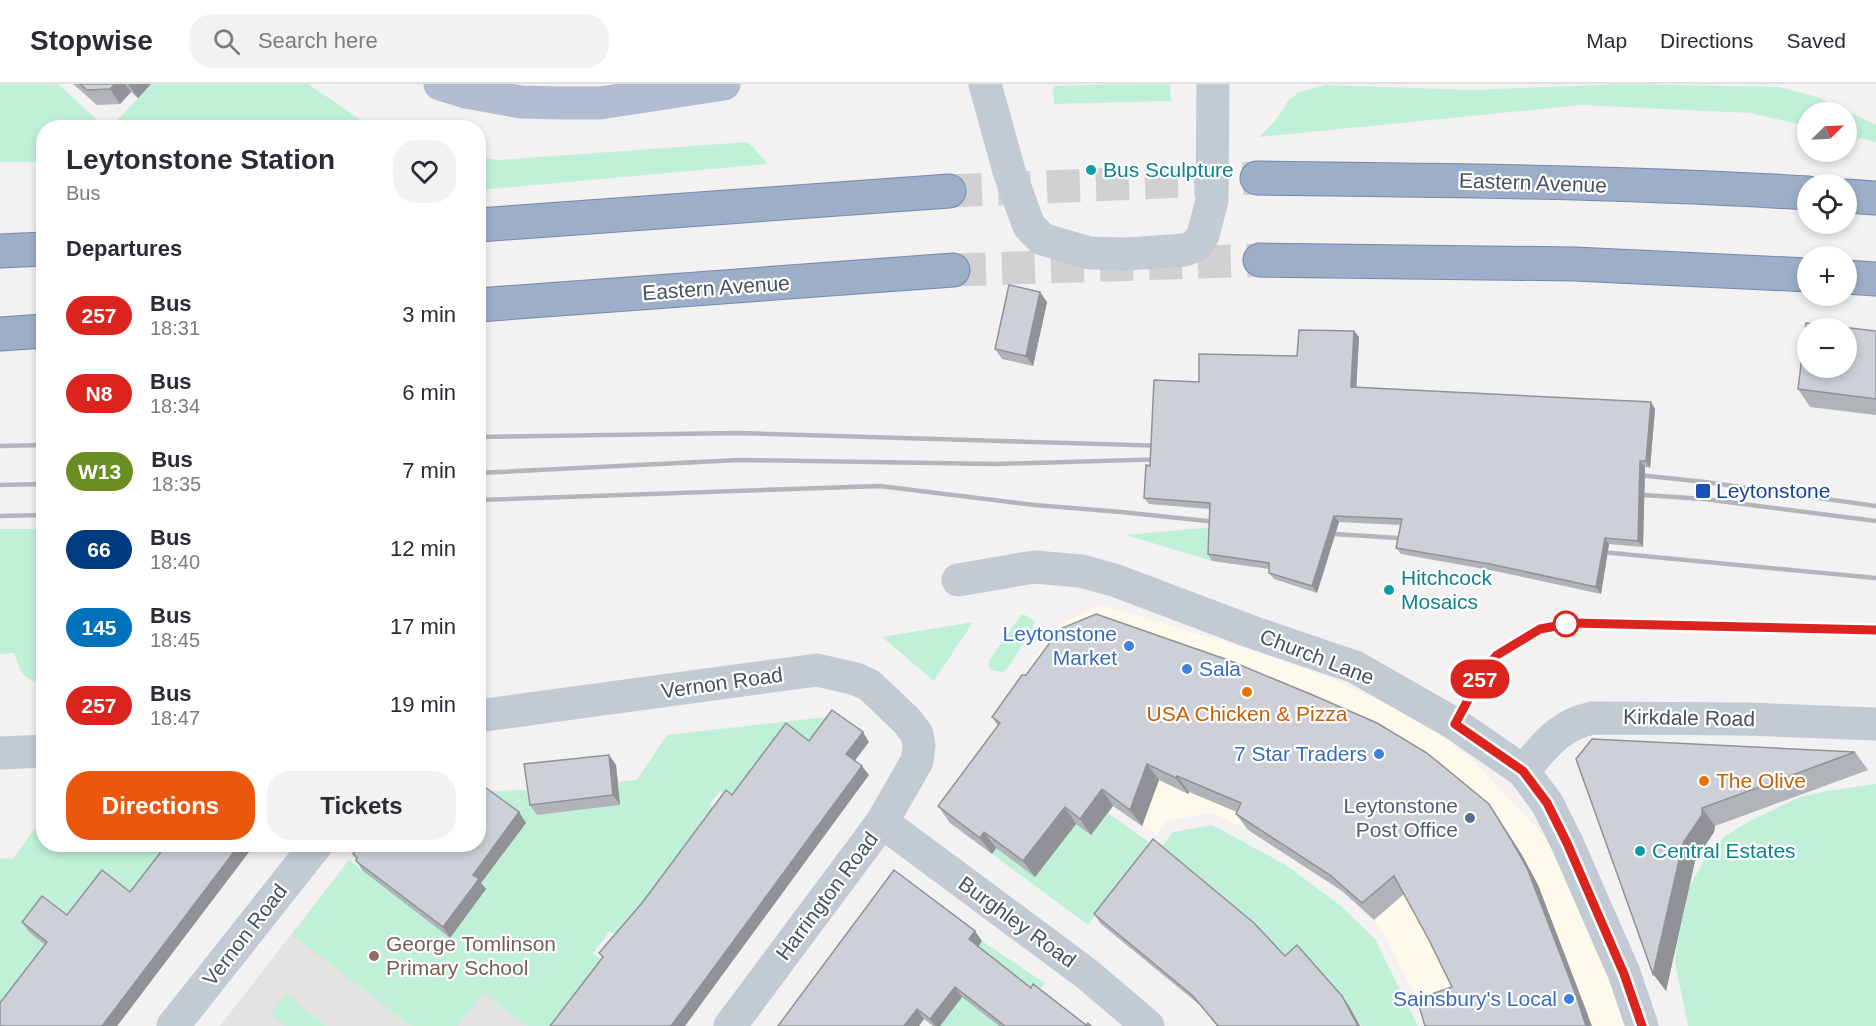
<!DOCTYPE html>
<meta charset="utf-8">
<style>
body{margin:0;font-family:Arial,sans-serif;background:#f2f2f3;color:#2b2b33;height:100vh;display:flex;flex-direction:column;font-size:22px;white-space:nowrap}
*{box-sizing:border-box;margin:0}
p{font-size:20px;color:#7c7c81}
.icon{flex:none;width:33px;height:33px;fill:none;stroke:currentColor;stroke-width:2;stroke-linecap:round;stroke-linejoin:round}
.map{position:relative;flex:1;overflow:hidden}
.details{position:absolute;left:36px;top:36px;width:450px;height:732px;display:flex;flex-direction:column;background:#fff;border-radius:24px;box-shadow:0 3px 9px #0003}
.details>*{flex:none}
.badge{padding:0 12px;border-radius:20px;font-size:21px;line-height:39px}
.needle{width:39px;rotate:66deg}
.controls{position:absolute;left:1797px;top:18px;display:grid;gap:12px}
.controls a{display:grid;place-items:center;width:60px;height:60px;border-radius:50%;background:#fff;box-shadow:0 3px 9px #0003;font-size:30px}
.map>.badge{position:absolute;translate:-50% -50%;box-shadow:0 0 0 3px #fff}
h2{padding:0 30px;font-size:22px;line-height:54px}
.round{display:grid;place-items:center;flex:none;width:63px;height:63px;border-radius:24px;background:#f2f2f3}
.overview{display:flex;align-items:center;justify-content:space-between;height:102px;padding:0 30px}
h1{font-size:28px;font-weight:700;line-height:45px}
.cta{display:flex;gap:12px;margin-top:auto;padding:12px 30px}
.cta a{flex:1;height:69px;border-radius:24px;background:#ea580c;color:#fff;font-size:24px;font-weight:700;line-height:69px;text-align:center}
.cta a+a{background:#f2f2f3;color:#2b2b33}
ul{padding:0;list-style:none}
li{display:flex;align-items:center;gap:18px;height:78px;padding:0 30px}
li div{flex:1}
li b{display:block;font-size:22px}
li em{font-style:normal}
li .badge{min-width:66px;font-weight:700;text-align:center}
header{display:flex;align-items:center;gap:36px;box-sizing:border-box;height:84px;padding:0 30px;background:#fff;border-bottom:2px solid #e1e1e2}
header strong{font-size:28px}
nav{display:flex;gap:33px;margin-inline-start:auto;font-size:21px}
.search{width:420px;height:54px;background:#f2f2f3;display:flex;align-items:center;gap:15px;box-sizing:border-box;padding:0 21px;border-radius:24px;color:#7c7c81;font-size:22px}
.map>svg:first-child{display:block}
</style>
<header>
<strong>Stopwise</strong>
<div class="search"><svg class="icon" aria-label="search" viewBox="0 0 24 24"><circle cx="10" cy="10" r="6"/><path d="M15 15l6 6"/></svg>Search here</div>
<nav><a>Map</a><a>Directions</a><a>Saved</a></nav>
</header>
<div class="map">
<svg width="1876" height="942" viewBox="0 0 1876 942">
<rect width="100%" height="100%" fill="#f3f1f1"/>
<polygon fill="#fdfaec" points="1101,521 1238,562 1328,593 1421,636 1473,676 1549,757 1633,942 1430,942 1385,852 1374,836 1342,807 1248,746 1212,729 1166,737 1156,750 1003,649 996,643 1055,542"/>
<polygon fill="#e4e2e3" points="349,776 497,890 483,909 527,942 220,942"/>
<g fill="#c0f1d8">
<polygon points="0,0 58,0 105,43 44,44 43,78 0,78"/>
<polygon points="151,0 308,0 368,41 374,43 110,44"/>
<polygon points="1127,0 1170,0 1171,17 1054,20 1053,2"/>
<polygon points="1623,0 1779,3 1817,13 1876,41 1876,58 1847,51 1846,28 1808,28 1807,42 1750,29 1581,21 1259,53 1276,36 1288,17 1299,8 1326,1 1471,6"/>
<polygon points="748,58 768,80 479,106 479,73 499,76"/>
<polygon points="1214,443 1212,477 1126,451"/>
<path d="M 0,445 L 41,445 L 44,491 L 43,601 C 20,591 22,592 14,569 L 0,570 Z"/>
<polygon points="1021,531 1025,531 1035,537 1033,544 1007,585 1003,588 991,586 989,582 989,577"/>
<polygon points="973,538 934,597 882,553"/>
<polygon points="835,632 839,636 740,721 720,707 710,720 723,730 660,885 610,847 593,869 610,882 564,942 527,942 483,909 457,942 411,942 292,851 349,776 450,853 436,767 491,784 520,747 484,707 533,706 536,731 620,721 618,698 637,696 667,651"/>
<polygon points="1876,700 1876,942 1688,942 1675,878 1677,861 1689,804 1705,774 1724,753 1748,738 1800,713 1827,707"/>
<polygon points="1108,729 1149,758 1088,841 992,770 997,762 1069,734 1091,751"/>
<polygon points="43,734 44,760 182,761 140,816 54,868 0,939 0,775 9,774 12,776"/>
<polygon points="1212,741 1286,781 1341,822 1375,855 1418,942 1361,942 1355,932 1339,942 1292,883 1134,799 1173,748"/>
<polygon points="982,857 1045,899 1013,942 940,942 976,866"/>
<polygon points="286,910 326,942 286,942 271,930"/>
</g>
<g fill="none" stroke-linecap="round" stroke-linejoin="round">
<g stroke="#d1d1d4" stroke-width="33" stroke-dasharray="33 16" stroke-linecap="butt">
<polyline points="949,107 1257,94"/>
<polyline points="953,186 1260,176"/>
</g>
<defs>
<g id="trunk">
<path d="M 1257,94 C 1441,96 1625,98 1808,109"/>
<polyline points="1846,112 1876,114"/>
<polyline points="478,141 949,107"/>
<polyline points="0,167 44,165"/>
<polyline points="1260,176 1574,180 1808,191"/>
<polyline points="1846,193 1876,195"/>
<polyline points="478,221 953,186"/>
<polyline points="0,250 44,247"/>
</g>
</defs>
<use href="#trunk" stroke="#7489ac" stroke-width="35"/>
<g stroke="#c2cad3" stroke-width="33">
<polyline points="985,0 1009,87 1029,142 1042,155 1089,169 1127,170 1185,166 1195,162 1203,151 1212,116 1213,0"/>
<polyline points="958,496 1034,483 1081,487 1114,496 1252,548 1355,583 1455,640 1523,687 1547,719 1567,759 1624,889 1642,942"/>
<polyline points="478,632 817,586 856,595 869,601 882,613 907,637 917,650 919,662 917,677 882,738 730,942"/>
<polyline points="0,669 44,667"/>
<path d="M 1523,687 C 1545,662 1558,641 1593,634 L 1746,635 L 1876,640"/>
<polyline points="882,738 1087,890 1148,942"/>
<polyline points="173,942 317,760"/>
</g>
<polyline stroke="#b1bdd0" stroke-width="33" points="440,0 466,8 521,18 560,19 600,19 724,0"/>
<use href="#trunk" stroke="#9caec8" stroke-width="33"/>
<g stroke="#b3b5bb" stroke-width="4.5">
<polyline points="478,353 738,349 1168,362"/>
<polyline points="0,362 44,361"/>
<polyline points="478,389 739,376 996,380 1168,375"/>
<polyline points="1629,390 1705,398 1876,422"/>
<polyline points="0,401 44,400"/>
<polyline points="1629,410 1704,415 1876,437"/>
<polyline points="478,416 880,402 1035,421 1121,428 1226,439"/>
<polyline points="0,432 44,431"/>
<polyline points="1319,449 1414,455"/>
<polyline points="1591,467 1876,494"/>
</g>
</g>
<g fill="#b0b3b8">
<polygon points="73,0 151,0 138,14 131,8 120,20 97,21"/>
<polygon points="1047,218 1033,282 1002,275 995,265"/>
<polygon points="1354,247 1359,253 1356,304 1651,318 1655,325 1650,384 1645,383 1643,463 1609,460 1601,510 1495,487 1401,470 1396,464 1400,441 1339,438 1317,509 1274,495 1269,489 1269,485 1212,477 1208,470 1210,425 1149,420 1144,414 1150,382 1199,298 1297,272"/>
<polygon points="1876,247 1876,331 1810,323 1798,305"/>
<polygon points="992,633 1500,737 1522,771 1538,801 1588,931 1452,903 1429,856 1404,810 1374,836 1342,807 1248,746 1236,730 1237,728 1189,708 1188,710 1159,696 1142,742 1113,722 1091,751 1076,740 1035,793 996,764 992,770 950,739 938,722 998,642"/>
<polygon points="1592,655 1855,668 1868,686 1715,742 1714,748 1695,777 1666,907"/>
<polygon points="609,671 616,681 620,721 537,731 530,721"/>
<polygon points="519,728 526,739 481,799 486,805 450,854 363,787 356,777 357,775 353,770"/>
<polygon points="167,760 255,760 117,942 0,942 45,861 29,848 22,838 67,831 130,808"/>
<polygon points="1094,830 1285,872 1349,922 1360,942 1217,942 1201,922 1101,840"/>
<polygon points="982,857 978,863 1031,904 1086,941 1091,942 999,942 962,913 940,942 933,942 924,935 778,942"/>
</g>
<g fill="#909296">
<polygon points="115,0 125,0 131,8 120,20 110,5"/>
<polygon points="128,0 151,0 138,14"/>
<polygon points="1040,208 1047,218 1033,282 1026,272"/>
<polygon points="1354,247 1359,253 1356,310 1351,303"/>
<polygon points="1651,318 1655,325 1650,384 1646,377"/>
<polygon points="1640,377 1645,383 1643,463 1638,457"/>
<polygon points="1334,432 1339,438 1317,509 1312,502"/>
<polygon points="1605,454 1609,460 1601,510 1596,503"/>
<polygon points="863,648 869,658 853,679 846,670"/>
<polygon points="609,671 616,681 620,721 613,711"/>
<polygon points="1147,680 1159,696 1142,742 1130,726"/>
<polygon points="862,682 869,691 685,942 671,942"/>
<polygon points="1177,692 1189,708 1188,710 1176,694"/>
<polygon points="1102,705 1113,722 1091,751 1080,735"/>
<polygon points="1489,720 1522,771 1538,801 1592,942 1586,942"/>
<polygon points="1065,723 1076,740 1035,793 1023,777"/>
<polygon points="1702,724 1715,742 1714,748 1695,777 1666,907 1653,890 1683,759"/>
<polygon points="519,728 526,739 481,799 486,805 450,854 443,843 473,791"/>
<polygon points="984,748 996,764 992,770 980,754"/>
<polygon points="240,760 255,760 117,942 102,942"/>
<polygon points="975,847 982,857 976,866 969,855"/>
<polygon points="955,903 962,913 940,942 935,942 930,935"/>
<polygon points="1342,912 1349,922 1360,942 1358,942"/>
<polygon points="917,925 924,935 919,942 904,942"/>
</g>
<g fill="#cdd0d6" stroke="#909296" stroke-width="1.5" fill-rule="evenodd">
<polygon points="80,0 115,0 110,5 87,6"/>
<polygon points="1009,201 1040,208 1026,272 995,265"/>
<path d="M 1806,239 L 1876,247 L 1876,315 L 1798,305 ZM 1808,244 L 1846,244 L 1846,284 L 1808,284 Z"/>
<polygon points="1299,246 1354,247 1351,303 1651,318 1646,377 1640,377 1638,457 1605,454 1596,503 1490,480 1396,464 1402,435 1334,432 1312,502 1269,489 1269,479 1208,470 1210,419 1144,414 1146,381 1150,382 1154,296 1199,298 1199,270 1297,272"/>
<polygon points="1096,530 1228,576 1315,612 1377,639 1427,669 1489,720 1510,754 1527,784 1577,914 1586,942 1425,942 1417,915 1452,903 1429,856 1394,792 1362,819 1330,791 1236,730 1241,719 1177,692 1176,694 1147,680 1130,726 1102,705 1080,735 1065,723 1023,777 984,748 980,754 938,722 1000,639 992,633 1022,591 1026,591 1060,545"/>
<polygon points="832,626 863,648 846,670 862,682 671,942 550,942 603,873 599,869 642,819 726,706 732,711 786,639 809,657"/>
<polygon points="1592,655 1855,668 1702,724 1702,731 1683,759 1653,890 1576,675"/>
<polygon points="609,671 613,711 530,721 524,680"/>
<polygon points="478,698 519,728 473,791 479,795 443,843 356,777 357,774 353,770 360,760 478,760"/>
<polygon points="1153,755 1254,839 1285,872 1297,861 1342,912 1358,942 1218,942 1193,912 1094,830"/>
<polygon points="167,760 240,760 102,942 0,942 0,919 47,858 22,838 42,812 67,831 102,786 130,808"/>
<polygon points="894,786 975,847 969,855 1031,904 1033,900 1086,941 1088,939 1091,942 1005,942 955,903 930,935 917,925 904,942 778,942"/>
</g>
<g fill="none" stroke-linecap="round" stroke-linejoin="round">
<defs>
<polyline id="line" points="1642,942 1624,890 1567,759 1547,719 1523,687 1455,640 1485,584 1497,571 1540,545 1573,539 1876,546"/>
</defs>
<use href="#line" stroke="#fff" stroke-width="14"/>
<use href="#line" stroke="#dc241f" stroke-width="9"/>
</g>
<g fill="#0f9aa8" stroke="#fff" stroke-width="2">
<circle cx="1091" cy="86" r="6"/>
<circle cx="1389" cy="506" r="6"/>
<circle cx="1640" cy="767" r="6"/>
</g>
<rect fill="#1a4fb4" stroke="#fff" stroke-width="2" x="1695" y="399" width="16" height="16" rx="3"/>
<circle fill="#fff" stroke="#dc241f" stroke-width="3" cx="1566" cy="540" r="12"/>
<g fill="#3f7fe0" stroke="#fff" stroke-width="2">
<circle cx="1129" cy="562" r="6"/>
<circle cx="1187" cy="585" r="6"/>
<circle cx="1379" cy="670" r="6"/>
<circle cx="1569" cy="915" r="6"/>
</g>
<g fill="#e8710a" stroke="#fff" stroke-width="2">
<circle cx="1247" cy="608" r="6"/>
<circle cx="1704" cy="697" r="6"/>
</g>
<circle fill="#5c6f8a" stroke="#fff" stroke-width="2" cx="1470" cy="734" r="6"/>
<circle fill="#8d6e63" stroke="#fff" stroke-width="2" cx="374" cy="872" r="6"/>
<g text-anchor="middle" stroke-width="4.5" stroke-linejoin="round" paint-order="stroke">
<g font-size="21" fill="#0d838f" stroke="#fff" text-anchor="start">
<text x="1103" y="93">Bus Sculpture</text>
<text x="1401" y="501">Hitchcock<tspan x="1401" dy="24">Mosaics</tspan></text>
<text x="1652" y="774">Central Estates</text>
</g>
<g font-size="21" fill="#48525f" stroke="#fff">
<text transform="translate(1533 99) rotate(2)" y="7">Eastern Avenue</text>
<text transform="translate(716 204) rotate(-4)" y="7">Eastern Avenue</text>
<text transform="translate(1317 573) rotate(21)" y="7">Church Lane</text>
<text transform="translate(722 599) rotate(-8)" y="7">Vernon Road</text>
<text transform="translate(1689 634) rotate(1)" y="7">Kirkdale Road</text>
<text transform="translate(827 812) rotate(-53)" y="7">Harrington Road</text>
<text transform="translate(1017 838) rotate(36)" y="7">Burghley Road</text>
<text transform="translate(245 851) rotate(-52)" y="7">Vernon Road</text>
</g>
<g font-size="21" fill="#164399" stroke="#fff" text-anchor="start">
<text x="1716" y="414">Leytonstone</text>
</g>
<g font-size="21" fill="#366cbe" stroke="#fff" text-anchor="end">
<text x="1117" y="557">Leytonstone<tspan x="1117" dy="24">Market</tspan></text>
<text x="1199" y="592" text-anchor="start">Sala</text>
<text x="1367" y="677">7 Star Traders</text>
<text x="1557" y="922">Sainsbury's Local</text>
</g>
<g font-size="21" fill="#c56008" stroke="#fff">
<text x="1247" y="637">USA Chicken &amp; Pizza</text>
<text x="1716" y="704" text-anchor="start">The Olive</text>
</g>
<g font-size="21" fill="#4e5e75" stroke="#fff" text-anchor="end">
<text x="1458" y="729">Leytonstone<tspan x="1458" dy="24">Post Office</tspan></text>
</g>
<g font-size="21" fill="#785e54" stroke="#fff" text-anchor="start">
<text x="386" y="867">George Tomlinson<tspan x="386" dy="24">Primary School</tspan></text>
</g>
</g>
</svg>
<div class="controls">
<a><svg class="needle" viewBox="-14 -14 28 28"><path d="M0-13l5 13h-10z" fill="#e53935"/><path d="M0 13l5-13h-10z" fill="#7c7c81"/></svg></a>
<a><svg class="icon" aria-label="locate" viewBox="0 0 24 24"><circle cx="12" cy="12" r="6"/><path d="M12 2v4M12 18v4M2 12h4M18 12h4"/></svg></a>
<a>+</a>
<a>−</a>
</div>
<b class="badge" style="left:1480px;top:595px;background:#dc241f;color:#fff">257</b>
<section class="details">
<div class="overview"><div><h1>Leytonstone Station</h1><p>Bus</p></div><a class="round"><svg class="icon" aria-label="heart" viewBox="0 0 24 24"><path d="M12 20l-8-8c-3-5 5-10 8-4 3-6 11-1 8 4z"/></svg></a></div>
<h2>Departures</h2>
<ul>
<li><span class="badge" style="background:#dc241f;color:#fff">257</span><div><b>Bus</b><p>18:31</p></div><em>3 min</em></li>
<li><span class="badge" style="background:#dc241f;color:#fff">N8</span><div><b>Bus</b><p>18:34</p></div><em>6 min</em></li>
<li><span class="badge" style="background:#6b8e23;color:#fff">W13</span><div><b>Bus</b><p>18:35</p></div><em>7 min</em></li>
<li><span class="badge" style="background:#003b80;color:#fff">66</span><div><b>Bus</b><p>18:40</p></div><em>12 min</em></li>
<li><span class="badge" style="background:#0072bc;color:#fff">145</span><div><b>Bus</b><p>18:45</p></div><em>17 min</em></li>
<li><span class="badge" style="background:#dc241f;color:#fff">257</span><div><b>Bus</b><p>18:47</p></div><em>19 min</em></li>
</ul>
<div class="cta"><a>Directions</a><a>Tickets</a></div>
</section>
</div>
